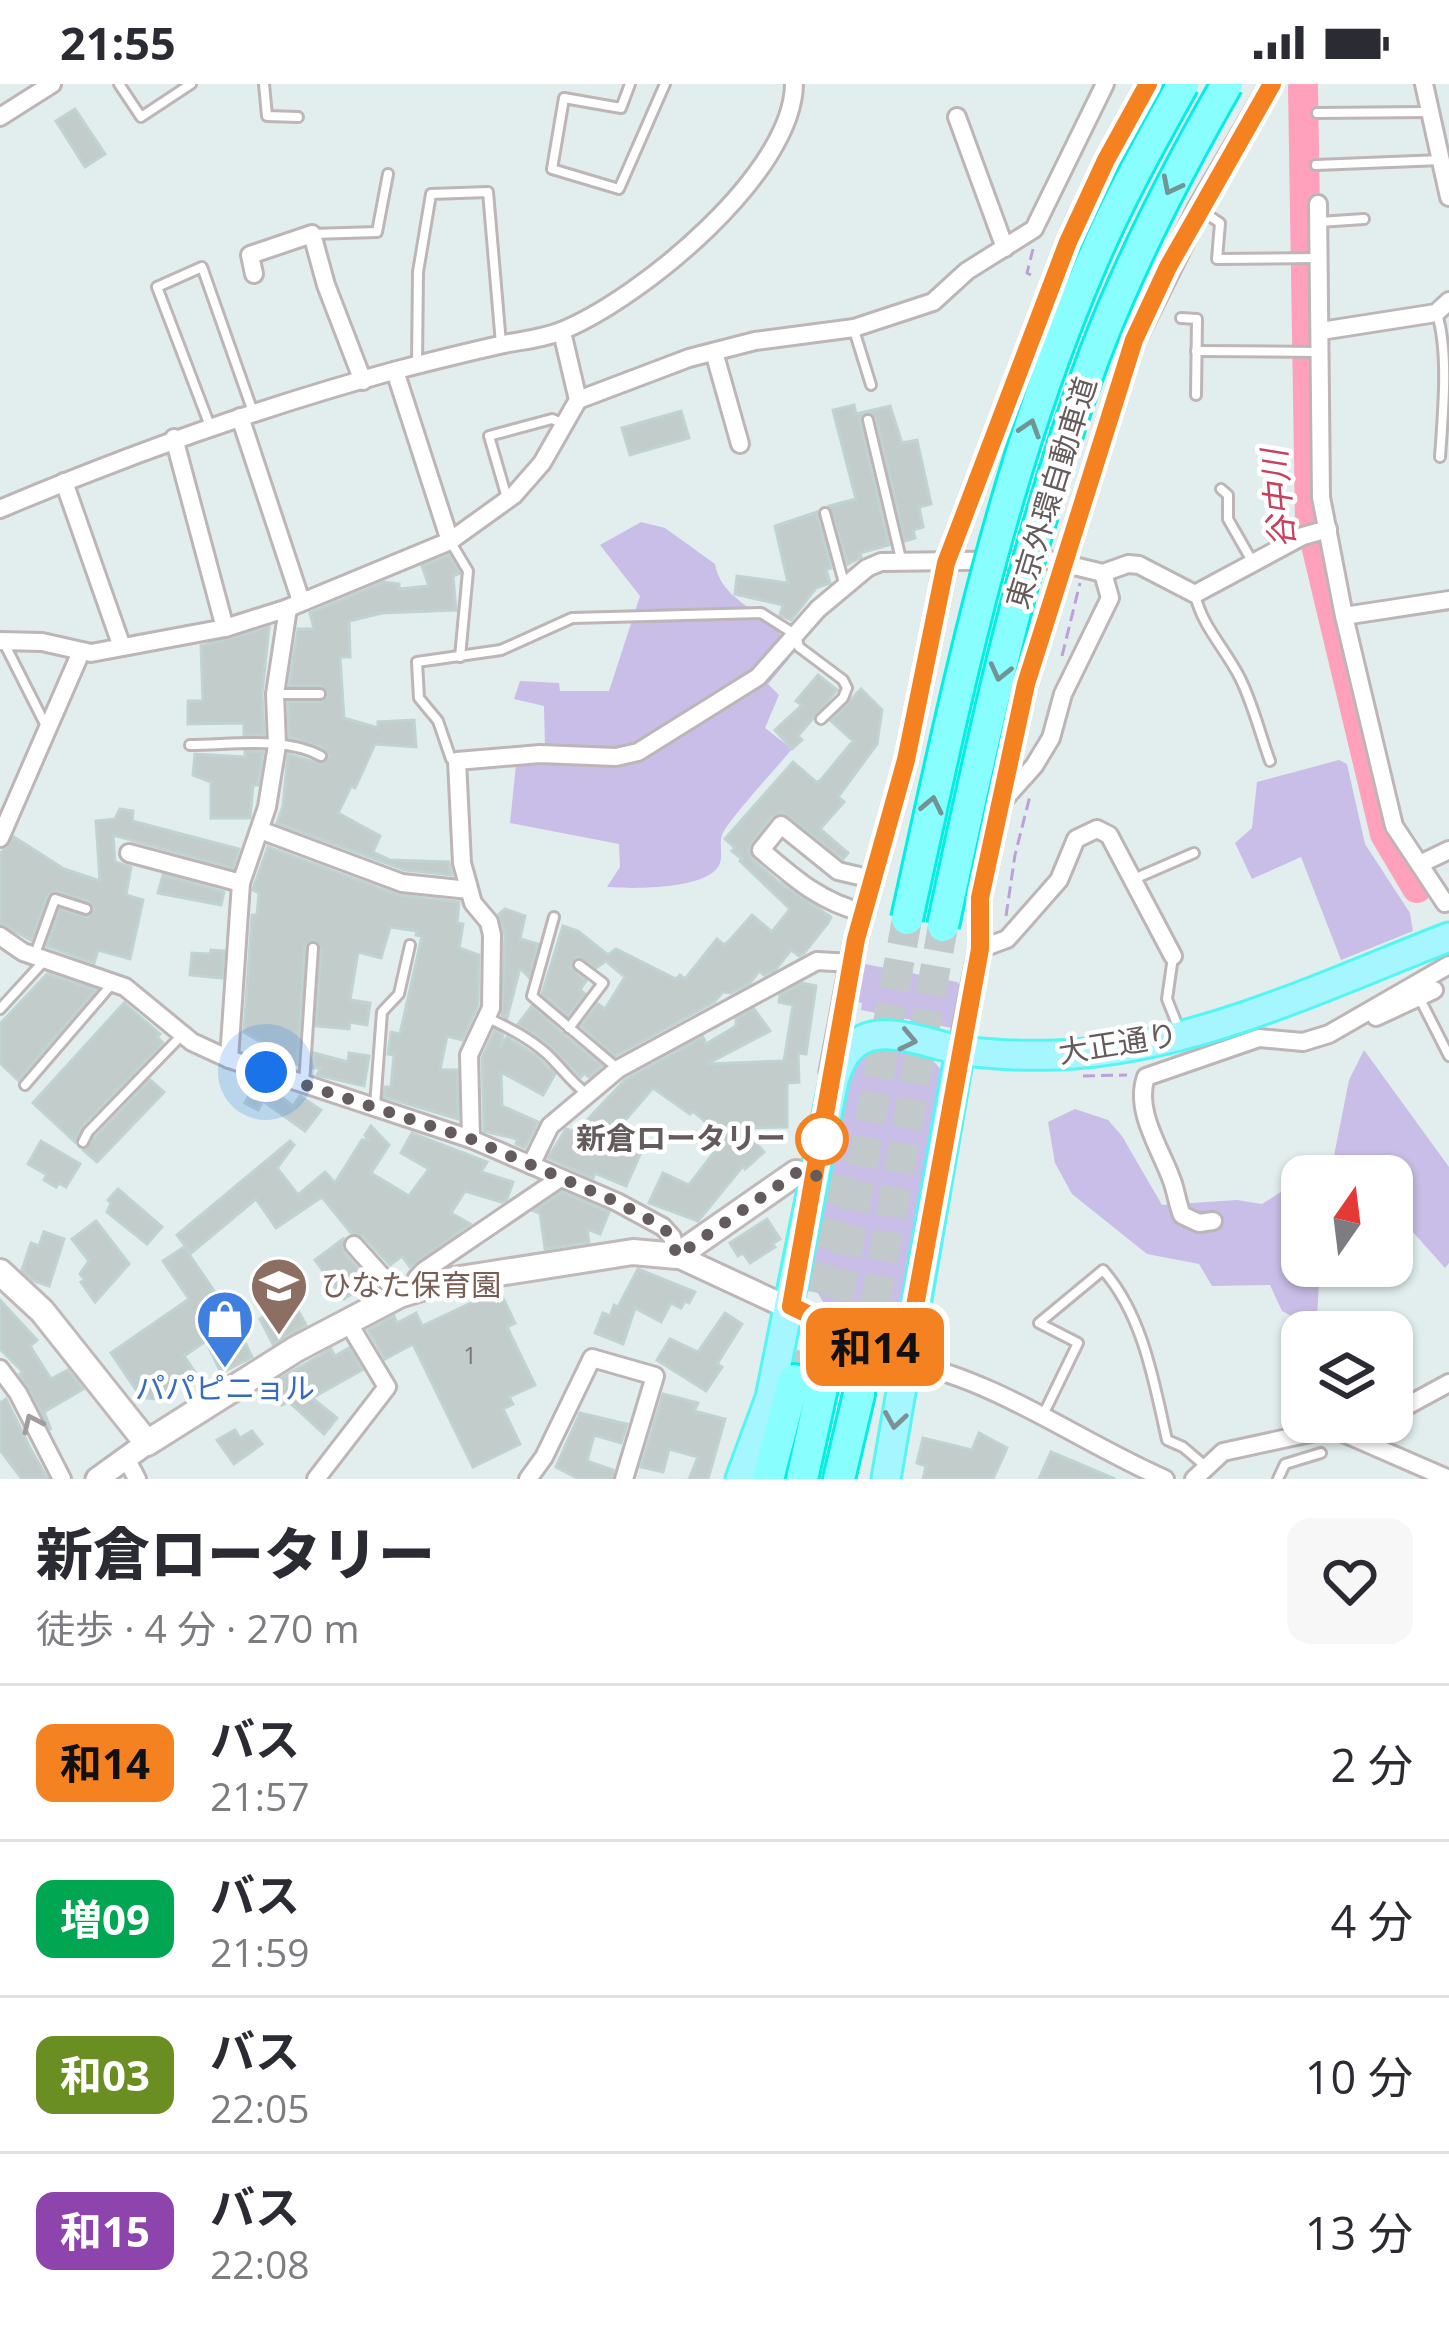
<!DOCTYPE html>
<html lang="ja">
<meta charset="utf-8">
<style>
body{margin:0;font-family:"Open Sans","Noto Sans JP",sans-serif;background:#f7f7f7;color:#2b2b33;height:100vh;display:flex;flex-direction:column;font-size:45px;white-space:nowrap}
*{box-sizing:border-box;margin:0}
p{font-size:39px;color:#7c7c81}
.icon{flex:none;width:66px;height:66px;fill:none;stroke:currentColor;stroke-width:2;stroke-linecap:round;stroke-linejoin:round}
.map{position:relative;height:1395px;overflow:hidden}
.details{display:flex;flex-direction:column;background:#fff;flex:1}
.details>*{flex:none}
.badge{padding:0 24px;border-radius:18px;font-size:42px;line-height:78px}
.needle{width:78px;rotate:14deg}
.fabs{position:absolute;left:1281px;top:1071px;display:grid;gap:24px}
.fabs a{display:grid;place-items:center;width:132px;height:132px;border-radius:24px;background:#fff;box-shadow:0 3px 9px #0004;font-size:60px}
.you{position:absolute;width:60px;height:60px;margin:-30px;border:9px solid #fff;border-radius:50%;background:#1a73e8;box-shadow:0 0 0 18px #1a73e833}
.map>.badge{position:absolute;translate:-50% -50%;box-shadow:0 0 0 6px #fff}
.round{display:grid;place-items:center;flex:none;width:126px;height:126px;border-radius:24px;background:#f7f7f7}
.head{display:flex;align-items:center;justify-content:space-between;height:204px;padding:0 36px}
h1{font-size:57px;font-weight:800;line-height:90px}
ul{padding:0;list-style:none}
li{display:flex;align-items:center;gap:36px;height:156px;padding:0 36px;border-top:3px solid #e1e1e2}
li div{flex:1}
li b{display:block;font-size:45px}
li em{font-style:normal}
li .badge{min-width:132px;font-weight:700;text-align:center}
.status{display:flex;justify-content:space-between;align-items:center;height:84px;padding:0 60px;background:#fff;direction:ltr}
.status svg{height:33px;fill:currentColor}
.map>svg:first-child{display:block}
</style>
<div class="status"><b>21:55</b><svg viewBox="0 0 49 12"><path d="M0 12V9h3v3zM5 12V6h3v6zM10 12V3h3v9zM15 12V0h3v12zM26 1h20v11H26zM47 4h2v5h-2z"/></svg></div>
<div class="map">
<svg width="1449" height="1395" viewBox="0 0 1449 1395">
<rect width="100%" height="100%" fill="#e2eeee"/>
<g fill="#c8bee7">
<path d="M 641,438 L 665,444 L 715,480 C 722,520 768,526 783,555 C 786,561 787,568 789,575 L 768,600 L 779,611 L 765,644 L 792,665 C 779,681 727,737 722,751 C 719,760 723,771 720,779 C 711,806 630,805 607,803 L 620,783 L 619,760 L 510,739 L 518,662 L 545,662 L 544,622 L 514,615 L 520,597 L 559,599 L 560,607 L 609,607 L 640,512 L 600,461 Z"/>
<polygon points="1339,676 1347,680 1365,760 1410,829 1413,847 1341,876 1301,773 1252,795 1235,759 1252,744 1257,698"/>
<polygon points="860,879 957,898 960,901 952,944 861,926 862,919 853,917"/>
<path d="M 883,962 C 910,966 933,966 945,994 L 904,1213 L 892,1234 L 875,1245 L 823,1218 L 808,1192 L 847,990 L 861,972 Z"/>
<polygon points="1364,966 1449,1083 1449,1179 1445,1184 1412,1147 1392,1146 1392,1092 1330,1092 1349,996"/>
<polygon points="1075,1025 1108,1036 1122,1052 1162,1121 1237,1116 1262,1120 1297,1098 1302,1102 1302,1182 1331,1182 1319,1199 1317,1234 1302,1238 1282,1227 1270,1201 1212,1202 1199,1180 1147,1170 1072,1110 1055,1079 1048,1038"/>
</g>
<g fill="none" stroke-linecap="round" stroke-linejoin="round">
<polyline stroke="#ffa1bd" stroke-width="30" points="1303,4 1310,436 1385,750 1417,804"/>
</g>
<g fill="#c1cccb" stroke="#c0d3d2" stroke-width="3">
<polygon points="75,25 105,70 85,83 56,37"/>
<polygon points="854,321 856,330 890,322 902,359 917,356 931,420 919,423 923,443 913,446 915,454 905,457 876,334 871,329 863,329 860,338 889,461 860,469 861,473 848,480 829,422 856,415 833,326"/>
<polygon points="681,327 689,354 630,371 622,344"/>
<polygon points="817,428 831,484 826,485 830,499 816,504 791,536 780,531 783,521 735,510 737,492 788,499 775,442"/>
<polygon points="449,471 460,489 453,492 456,526 382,529 349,537 350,573 340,573 344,634 378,644 378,638 414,636 416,663 375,660 355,704 351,702 338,729 380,752 373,768 390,776 449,778 452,791 405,786 277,739 283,722 288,670 321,680 329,672 324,664 289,653 288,618 321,618 328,611 321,602 289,602 298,545 314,545 310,529 384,498 399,500 399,505 429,502 422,482"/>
<polygon points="269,543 262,610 264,651 244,651 244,639 188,640 188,617 203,617 201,562"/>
<polygon points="818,591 837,606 798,652 802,656 792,665 775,646 802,621 796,617"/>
<polygon points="861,605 882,626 877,660 838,713 844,718 820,745 848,769 843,775 782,728 771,733 748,765 753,776 776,796 831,833 828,839 804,869 799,872 791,866 776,885 764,891 759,887 750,899 731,909 723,908 714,918 615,972 581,942 598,920 605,925 625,893 606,877 596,884 577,873 571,883 586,897 580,906 585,910 568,932 542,910 563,842 578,847 608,871 616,865 676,895 680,891 685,895 717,855 724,861 729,857 752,831 772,848 790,825 740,777 742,775 732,767 735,764 725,755 793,678 816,698 820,697 853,657 831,637"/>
<polygon points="245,667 263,668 258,701 253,701 250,734 211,734 211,698 193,691 195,670 245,673"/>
<polygon points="120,725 133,727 132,737 239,765 233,784 113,751 115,778 131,783 126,811 143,816 130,875 98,866 94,879 47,862 60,825 87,833 94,826 90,818 58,807 48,811 31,856 0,839 0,770 14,753 64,785 100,797 96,737 115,735"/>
<polygon points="268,763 398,811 459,818 457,839 463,840 459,864 479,871 478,921 462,956 447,952 440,986 457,986 458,1035 384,1013 385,1003 391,1003 394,971 388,970 391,948 400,950 422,852 416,851 417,847 390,843 381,874 358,868 350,916 370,919 367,941 350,938 349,945 316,942 321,865 312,856 305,863 297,980 244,948 252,831 257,831 259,809 253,806 254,802"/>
<polygon points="163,791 224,808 221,821 158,809"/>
<polygon points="505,825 525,832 520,855 538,860 529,893 520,884 507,934 502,931 505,851 499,830"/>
<polygon points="211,866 224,867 222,894 190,891 192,869 210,870"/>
<polygon points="47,890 96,906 18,996 0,979 0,940"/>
<polygon points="802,899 816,902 806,970 798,969 799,998 787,999 787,1043 743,1044 764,1068 745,1085 743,1082 698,1137 649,1119 663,1089 689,1101 725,1054 693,1027 690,1030 653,1004 613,1050 587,1036 625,996 703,953 706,960 736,942 736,935 754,925 770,947 707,980 784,977 793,921 779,918 780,911"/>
<polygon points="124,919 160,950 157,953 163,959 82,1042 75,1058 33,1019"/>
<polygon points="532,922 563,950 602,982 589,993 584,989 581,993 545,958 518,940"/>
<polygon points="495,946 503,951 500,963 507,953 535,971 555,990 543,1011 501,988 502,1022 538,1038 525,1064 516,1060 518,1055 484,1047 482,974"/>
<polygon points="314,969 348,978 349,969 369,972 364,1002 317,991 321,984 313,984"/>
<polygon points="150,996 164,1008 97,1078 83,1066"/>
<polygon points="265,1000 293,1022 300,1012 321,1026 305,1047 263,1017 258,1026 245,1019 253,1003 262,1007"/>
<polygon points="371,1042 389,1061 371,1089 409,1112 429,1085 401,1069 412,1049 487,1078 481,1088 513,1098 507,1115 502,1118 465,1107 451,1129 470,1140 410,1183 402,1172 390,1181 363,1152 351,1149 322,1113 276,1144 256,1115 191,1169 177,1151 290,1057 294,1061 277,1084 298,1111 325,1088 335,1099 362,1056 369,1056 365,1051"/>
<polygon points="566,1045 608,1059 611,1053 642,1066 626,1102 595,1089 593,1094 548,1074"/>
<polygon points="41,1057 80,1080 66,1103 59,1099 56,1103 44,1096 47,1091 28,1080"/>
<polygon points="118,1105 162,1143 147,1160 107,1128 111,1119 108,1116"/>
<polygon points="562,1108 609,1128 600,1150 587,1145 589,1158 545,1165 540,1129 534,1127"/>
<polygon points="767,1135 780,1155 772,1160 775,1163 750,1179 743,1169 738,1172 730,1159"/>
<polygon points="96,1137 129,1180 95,1218 81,1198 85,1196 80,1190 89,1177 72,1155"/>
<polygon points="44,1148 64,1155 49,1202 34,1197 22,1186 31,1159 39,1162"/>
<polygon points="343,1155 344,1169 370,1198 344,1215 315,1176"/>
<polygon points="184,1163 236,1239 252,1273 221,1289 206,1257 184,1272 195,1288 154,1315 141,1313 111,1269 189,1215 163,1177"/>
<polygon points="638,1185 695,1208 689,1219 685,1217 681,1224 671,1219 661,1238 635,1224 623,1260 595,1249 603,1229 610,1232 614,1221 618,1223"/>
<polygon points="499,1206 515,1239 507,1243 535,1301 509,1313 513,1320 503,1325 520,1360 473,1383 413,1260 385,1275 368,1246 394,1232 397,1239 416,1229 422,1242"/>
<polygon points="291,1214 306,1241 273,1260 260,1235"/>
<polygon points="0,1216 37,1256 30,1262 51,1295 68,1286 83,1305 44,1328 51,1346 20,1290 23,1288 0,1265"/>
<polygon points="725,1229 742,1240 717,1280 722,1283 706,1307 657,1276 670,1255 698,1268"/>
<polygon points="349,1264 362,1286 312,1314 337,1334 324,1350 288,1317 282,1321 275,1309 281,1305 276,1297 331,1265 335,1272"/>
<polygon points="663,1310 698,1319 694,1327 725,1335 708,1395 689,1395 698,1373 669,1365 663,1388 641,1383"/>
<polygon points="6,1315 31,1366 48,1395 22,1395 0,1366 0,1319"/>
<polygon points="580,1329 627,1340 621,1359 594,1351 587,1377 613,1386 612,1395 579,1395 556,1383"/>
<polygon points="235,1346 240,1354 252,1347 262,1360 234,1380 217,1356"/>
<polygon points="979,1349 1007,1364 993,1395 923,1395 926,1382 917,1379 923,1354 972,1366"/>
<polygon points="1051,1368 1115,1395 1039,1395"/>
</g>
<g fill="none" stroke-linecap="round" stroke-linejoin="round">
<g stroke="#c2c9ca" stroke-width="30" stroke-dasharray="30 15" stroke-linecap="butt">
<polyline points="794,1296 845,1073"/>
<polyline points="822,1304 907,835"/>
<polyline points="859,1310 943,842"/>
</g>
<defs>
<g id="service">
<polyline points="119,0 141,33 191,0"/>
<polyline points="264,0 267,32 298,33"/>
<polyline points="630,0 621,24 564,14 552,85 619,105 665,0"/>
<polyline points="1317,29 1429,28"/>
<polyline points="1316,81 1441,76"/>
<polyline points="1202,127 1220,139 1217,175 1318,174"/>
<polyline points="1319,138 1364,135"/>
<polyline points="312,150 377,148 388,90"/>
<path d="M 1437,230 C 1449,269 1443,329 1440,373"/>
<polyline points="1181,234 1197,235 1196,311"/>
<polyline points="854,246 871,301"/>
<polyline points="1196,267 1320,268"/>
<polyline points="417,280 418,188 431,110 488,108 501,260"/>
<polyline points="868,336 901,475"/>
<polyline points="210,342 157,203 202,183 253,328"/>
<polyline points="1221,405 1228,411 1228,435 1252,477"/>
<polyline points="507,414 489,352 552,335 562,339"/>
<polyline points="825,429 844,499"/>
<polyline points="450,457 468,487 460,573"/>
<path d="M 1195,511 C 1203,544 1225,564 1240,594 C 1253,620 1260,650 1270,677"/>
<polyline points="4,559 46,642"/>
<polyline points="277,610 320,610"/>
<path d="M 190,661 C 232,661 284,652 321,672"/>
<polyline points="456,676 451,675 438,637 419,614 417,578 501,566 572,534 761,529 796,551 799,563 843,596 847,604 843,614 821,635"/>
<polyline points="1134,795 1194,769"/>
<polyline points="554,833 532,912 617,984"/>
<polyline points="35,870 55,815 86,825"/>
<polyline points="1172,880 1167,915 1179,945"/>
<polyline points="1420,915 1449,972"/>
<polyline points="0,925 44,877"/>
<path d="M 488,934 C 509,944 529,954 547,970 C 561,983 570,997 588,1011"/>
<polyline points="569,944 603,899 579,881"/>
<polyline points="304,1000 313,864"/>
<polyline points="25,1001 112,900"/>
<polyline points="375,1022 382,928 399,910 410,861"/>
<polyline points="83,1058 88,1048 183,950"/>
<path d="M 1044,1329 L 1078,1259 L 1039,1239 L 1103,1186 C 1143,1231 1154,1298 1167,1356 L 1183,1363 L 1204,1381"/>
<polyline points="1278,1395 1285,1380 1321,1369"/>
</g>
<g id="minor">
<polyline points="1424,0 1449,113"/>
<polyline points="0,33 52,0"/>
<polyline points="957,33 1005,164"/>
<polyline points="1318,120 1321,413 1344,532 1394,742 1445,819 1449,818"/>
<polyline points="254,190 250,171 312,150 326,201 363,297"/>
<polyline points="1321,247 1436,229 1449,217"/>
<polyline points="714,268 740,360"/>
<polyline points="395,287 450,457"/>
<polyline points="578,316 689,274 755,257 854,244 933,218 967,187 1034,145 1105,0"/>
<polyline points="240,333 301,517"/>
<polyline points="174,354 225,544"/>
<polyline points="64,398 122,563"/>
<path d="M 0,425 C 130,370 261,323 397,286 C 432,277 468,268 504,260 C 524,256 547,254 566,245 C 643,212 793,89 794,0"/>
<polyline points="1344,532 1449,516"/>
<polyline points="0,557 42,558 91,569 225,544 288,524 450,457 514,411 542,379 578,316 562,248"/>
<polyline points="1000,720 1034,682 1051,654 1063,610 1110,514 1103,489"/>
<polyline points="260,746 402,799 469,806"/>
<polyline points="0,754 81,568"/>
<polyline points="129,769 241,799"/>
<polyline points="1420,780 1449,766"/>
<path d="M 862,828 C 820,818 793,793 761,766 L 781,741 L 838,787 L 872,795"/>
<polyline points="0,852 23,868 125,903 192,958 229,975 471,1055 617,1118 663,1143 672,1153 677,1172"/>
<polyline points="980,865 1007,855 1059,796 1076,755 1097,745 1109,751 1173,872"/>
<polyline points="1376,933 1434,906"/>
<polyline points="229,975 241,799 267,723 277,661 275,610 288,524"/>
<polyline points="471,1055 469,971 491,924 492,851 489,838 473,819 462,779 457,677 540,670 616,673 638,668 758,593 818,525 867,484 881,478 1049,476 1103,489 1128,480 1139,481 1195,510 1303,452 1328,445"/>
<polyline points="531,1081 550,1042 618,985 817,877 851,879"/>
<path d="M 1213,1137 L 1199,1139 L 1182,1131 C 1177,1119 1176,1106 1171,1094 C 1160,1064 1134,1026 1146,993 L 1259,954 L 1303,958 L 1329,950 L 1449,881"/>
<polyline points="354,1161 399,1211"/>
<polyline points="419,1204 417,1194 425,1186 559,1095"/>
<path d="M 905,1278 C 999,1297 1078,1357 1165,1395"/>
<polyline points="0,1285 18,1309 62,1395"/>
<polyline points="1392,1330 1449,1299"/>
<polyline points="1334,1345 1449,1395"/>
<polyline points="126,1374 137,1395"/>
<polyline points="316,1395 387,1303 346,1235"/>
<polyline points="528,1395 544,1373 592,1274 655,1292 624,1395"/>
<polyline points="1194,1395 1223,1368 1361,1338"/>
</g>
<g id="tertiary">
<polyline points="960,966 980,865 980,814 1026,600 1134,256 1199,125 1272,0"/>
<polyline points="831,988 856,855 906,676 946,479 1068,158 1106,76 1148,0"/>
<polyline points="677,1172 905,1278"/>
<polyline points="97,1395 147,1359"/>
</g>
<polyline id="secondary" points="0,1188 42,1227 147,1359 296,1265 399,1211 441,1198 633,1168 677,1172 796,1089 816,1093"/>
<g id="primary">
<path d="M 740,1395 L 770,1314 L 834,996 C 840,978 847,961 866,954 C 894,943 936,963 965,967 C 995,971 1025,972 1056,971 C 1190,967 1325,901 1449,853"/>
<polyline points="886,1395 960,966"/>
</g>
<g id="motorway">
<polyline points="768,1395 794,1296"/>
<polyline points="802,1395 822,1304"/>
<polyline points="839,1395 859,1310"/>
</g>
</defs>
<use href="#service" stroke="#bdb5b6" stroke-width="14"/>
<use href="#minor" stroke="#bdb5b6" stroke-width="22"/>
<use href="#tertiary" stroke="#bdb5b6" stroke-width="27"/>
<use href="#secondary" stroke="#c1b8b9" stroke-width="30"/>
<use href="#primary" stroke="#53f6f3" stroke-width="33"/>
<use href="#motorway" stroke="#00f0e4" stroke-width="36"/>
<g stroke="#bea0d9" stroke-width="3" stroke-dasharray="12 6" stroke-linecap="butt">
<polyline points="1031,191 1027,189 1033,165"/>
<polyline points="1062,572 1080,499"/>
<polyline points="1006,832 1015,771 1030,712"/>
<polyline points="1083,992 1127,991"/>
</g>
<use href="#service" stroke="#fff" stroke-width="8"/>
<use href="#minor" stroke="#fff" stroke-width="16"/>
<use href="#tertiary" stroke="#fff" stroke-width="21"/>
<use href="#secondary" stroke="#fff" stroke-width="24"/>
<use href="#primary" stroke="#a6f6ff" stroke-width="27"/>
<use href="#motorway" stroke="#88feff" stroke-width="30"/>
<defs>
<g id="motorway-bridge">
<path d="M 907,835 C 955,616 1000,394 1088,187 C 1115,122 1149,61 1183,0"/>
<path d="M 943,842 C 984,649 1026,455 1095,270 C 1131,176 1177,87 1227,0"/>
</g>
</defs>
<use href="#motorway-bridge" stroke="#00f0e4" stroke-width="36" stroke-linecap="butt"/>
<use href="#motorway-bridge" stroke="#88feff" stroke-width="30"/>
</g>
<defs><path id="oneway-chevron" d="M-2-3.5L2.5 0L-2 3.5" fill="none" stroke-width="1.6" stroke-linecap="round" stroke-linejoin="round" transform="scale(3)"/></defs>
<g stroke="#719495">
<use href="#oneway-chevron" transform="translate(1171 102) rotate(117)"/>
<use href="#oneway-chevron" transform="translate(1030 344) rotate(-72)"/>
<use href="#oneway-chevron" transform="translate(1000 588) rotate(104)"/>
<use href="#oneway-chevron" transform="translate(932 721) rotate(-78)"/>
</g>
<g stroke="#7b9195">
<use href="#oneway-chevron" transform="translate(908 956) rotate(12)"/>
<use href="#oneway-chevron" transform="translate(895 1336) rotate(99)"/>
</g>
<use stroke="#a29d9d" href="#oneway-chevron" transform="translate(32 1339) rotate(-115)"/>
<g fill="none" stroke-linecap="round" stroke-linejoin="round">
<defs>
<polyline id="line" points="1148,0 1106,76 1068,158 946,479 906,676 856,855 791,1222 905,1277 980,865 980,814 1026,600 1134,256 1168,183 1272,0"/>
</defs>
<use href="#line" stroke="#fff" stroke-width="27"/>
<use href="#line" stroke="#f58220" stroke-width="18"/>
<polyline stroke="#645b5c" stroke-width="12" stroke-dasharray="0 21.6" points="266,988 471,1055 617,1118 663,1143 671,1153 677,1172 796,1089 816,1093 822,1055"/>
</g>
<defs>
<symbol id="school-pin" viewBox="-11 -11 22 30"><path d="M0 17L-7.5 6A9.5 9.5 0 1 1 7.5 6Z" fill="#8d6e63" stroke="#fff"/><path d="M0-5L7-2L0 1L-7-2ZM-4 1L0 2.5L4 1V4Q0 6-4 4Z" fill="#fff"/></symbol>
<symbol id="shop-pin" viewBox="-11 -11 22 30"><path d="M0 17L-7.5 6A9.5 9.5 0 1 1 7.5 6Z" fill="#3f7fe0" stroke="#fff"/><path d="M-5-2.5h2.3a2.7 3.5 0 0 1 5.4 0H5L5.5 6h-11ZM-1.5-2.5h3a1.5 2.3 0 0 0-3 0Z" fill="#fff"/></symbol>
</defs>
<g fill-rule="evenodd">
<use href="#school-pin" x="246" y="1169" width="66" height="90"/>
<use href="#shop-pin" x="192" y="1202" width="66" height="90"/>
</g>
<circle fill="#fff" stroke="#f58220" stroke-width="6" cx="822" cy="1055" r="24"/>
<g text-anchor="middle" stroke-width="9" stroke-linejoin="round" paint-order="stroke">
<g font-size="24" fill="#7b7778">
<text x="470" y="1280">1</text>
</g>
<g font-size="30" fill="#645b5c" stroke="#fff">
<text transform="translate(1052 409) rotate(-73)" y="10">東京外環自動車道</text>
<text transform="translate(1118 960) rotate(-9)" y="10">大正通り</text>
</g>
<g font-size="30" font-weight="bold" fill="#645b5c" stroke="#fff" text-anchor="end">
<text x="786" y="1065">新倉ロータリー</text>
</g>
<g font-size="30" fill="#785e54" stroke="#fff" text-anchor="start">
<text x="321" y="1212">ひなた保育園</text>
</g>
<g font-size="30" fill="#366cbe" stroke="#fff">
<text x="225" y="1315">パパピニョル</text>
</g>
<g font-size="33" font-style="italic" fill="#c7405e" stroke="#fff">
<text transform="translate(1278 415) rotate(-95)" y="12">谷中川</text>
</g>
</g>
</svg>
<div class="fabs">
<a><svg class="needle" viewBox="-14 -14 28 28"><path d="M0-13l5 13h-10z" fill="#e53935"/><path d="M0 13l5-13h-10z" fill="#7c7c81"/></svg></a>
<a><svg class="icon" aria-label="layers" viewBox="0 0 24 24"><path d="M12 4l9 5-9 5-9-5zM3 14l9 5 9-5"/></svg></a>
</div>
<div class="you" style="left:266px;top:988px"></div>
<b class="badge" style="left:875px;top:1263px;background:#f58220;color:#111">和14</b>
</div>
<section class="details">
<div class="head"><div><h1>新倉ロータリー</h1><p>徒歩 · 4 分 · 270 m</p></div><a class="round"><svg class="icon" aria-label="heart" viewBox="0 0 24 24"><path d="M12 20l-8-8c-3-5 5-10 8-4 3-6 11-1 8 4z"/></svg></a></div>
<ul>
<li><span class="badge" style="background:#f58220;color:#111">和14</span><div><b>バス</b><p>21:57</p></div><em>2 分</em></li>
<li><span class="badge" style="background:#00a651;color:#fff">増09</span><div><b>バス</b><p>21:59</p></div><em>4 分</em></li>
<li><span class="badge" style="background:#6b8e23;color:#fff">和03</span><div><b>バス</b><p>22:05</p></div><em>10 分</em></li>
<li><span class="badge" style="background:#8e44ad;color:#fff">和15</span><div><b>バス</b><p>22:08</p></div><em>13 分</em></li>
</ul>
</section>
